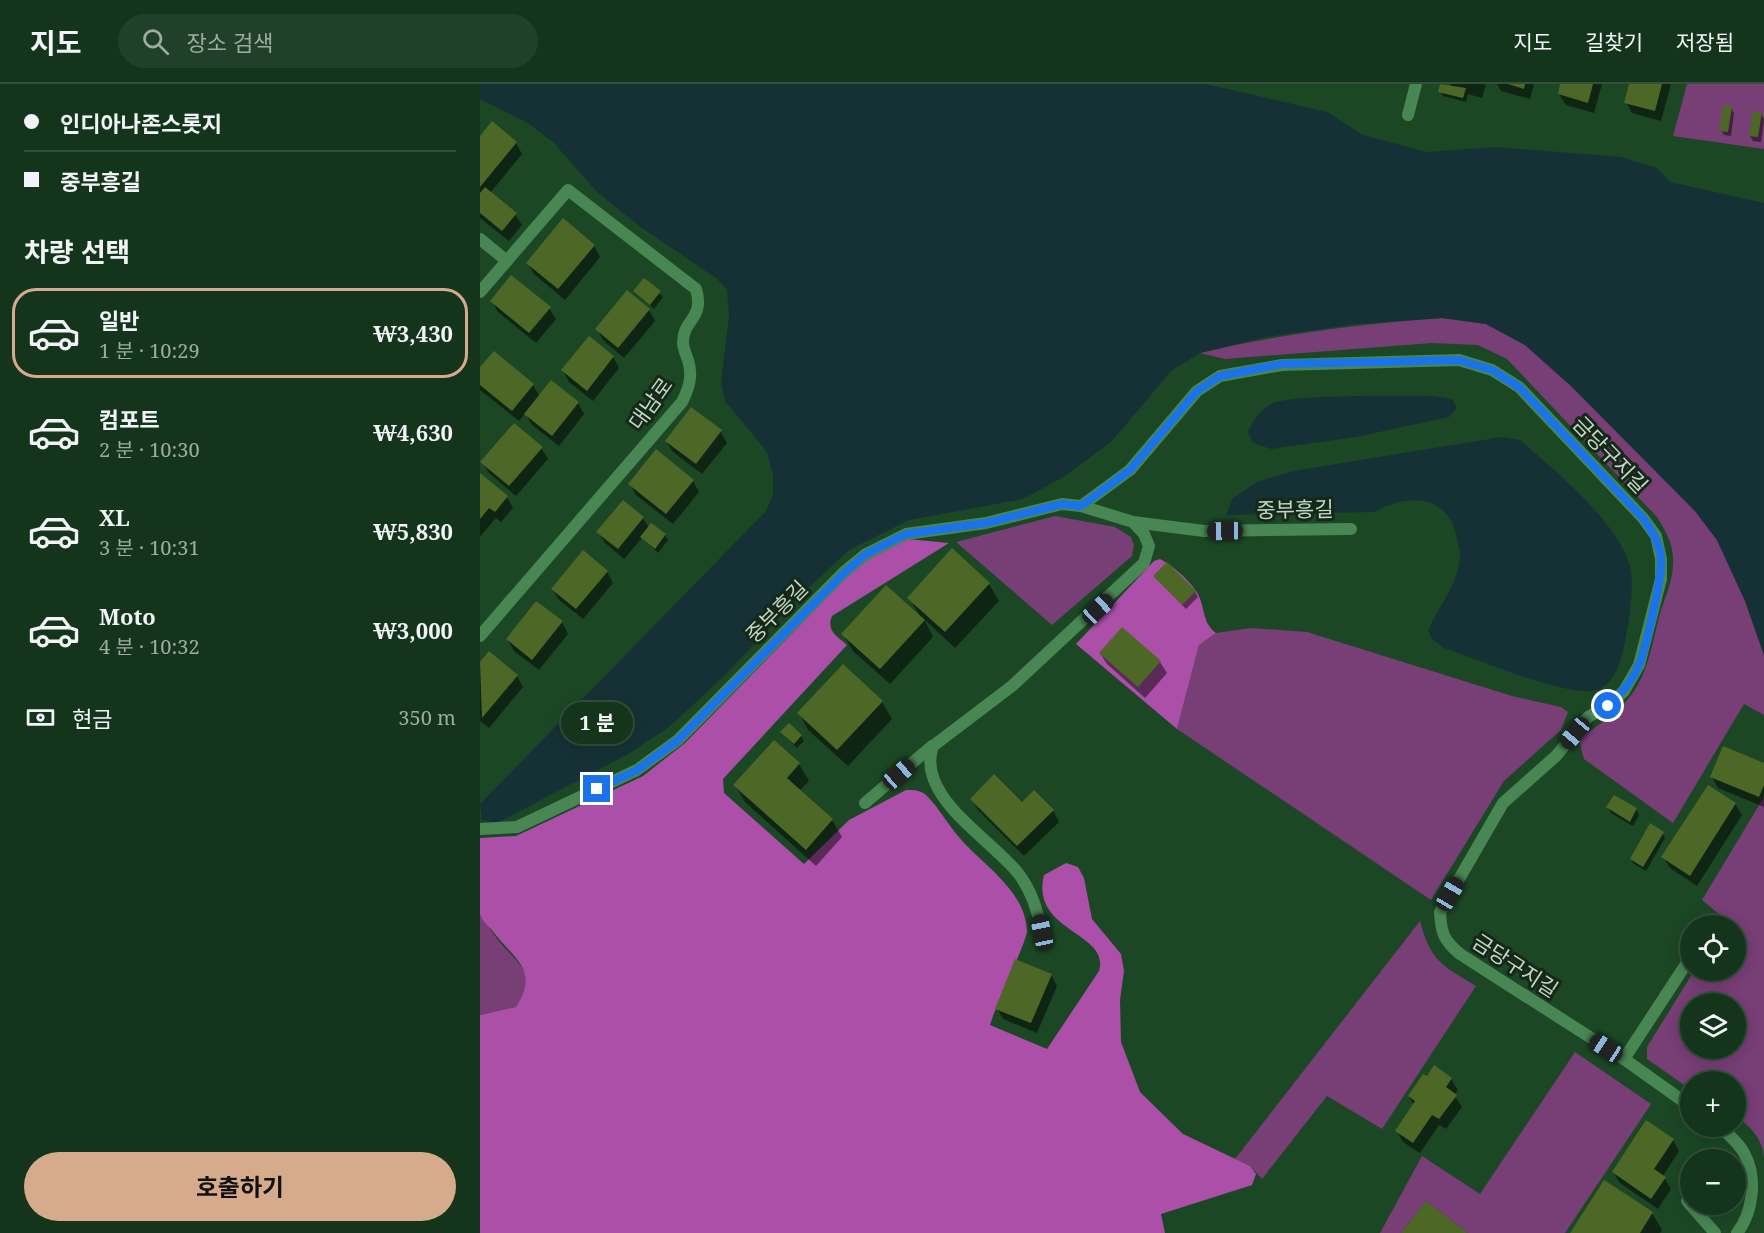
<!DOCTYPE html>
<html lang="ko">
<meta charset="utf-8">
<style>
:root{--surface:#14351c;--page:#214029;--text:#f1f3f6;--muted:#9daba3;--line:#33503b;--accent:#d6ab8b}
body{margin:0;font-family:"Noto Serif","Noto Sans KR",serif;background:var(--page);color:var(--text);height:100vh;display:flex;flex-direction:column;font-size:22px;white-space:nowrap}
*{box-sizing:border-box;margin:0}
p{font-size:20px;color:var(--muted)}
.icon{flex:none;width:33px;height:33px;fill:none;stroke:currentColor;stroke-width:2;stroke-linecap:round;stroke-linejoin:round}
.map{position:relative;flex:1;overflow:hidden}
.panel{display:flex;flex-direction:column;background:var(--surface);width:480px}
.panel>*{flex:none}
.banner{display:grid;align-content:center;height:132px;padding:0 24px;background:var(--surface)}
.tools{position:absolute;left:1200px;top:831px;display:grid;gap:12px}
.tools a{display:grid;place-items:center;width:66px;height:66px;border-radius:50%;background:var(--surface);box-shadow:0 3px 15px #0003,0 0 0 2px var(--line);font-size:30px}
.end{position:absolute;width:27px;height:27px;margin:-14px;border:8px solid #1a73e8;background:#fff;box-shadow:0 0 0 3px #fff}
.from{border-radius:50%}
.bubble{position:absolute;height:42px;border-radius:21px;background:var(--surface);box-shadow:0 3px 15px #0003,0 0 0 2px var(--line);font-size:20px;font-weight:700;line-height:42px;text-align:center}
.car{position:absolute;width:18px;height:36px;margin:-18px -9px;border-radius:8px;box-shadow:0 0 4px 2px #0007;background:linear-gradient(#222 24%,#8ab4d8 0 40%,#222 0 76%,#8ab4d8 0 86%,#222 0)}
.banner b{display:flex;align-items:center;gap:21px;height:57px;font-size:22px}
.banner b+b{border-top:2px solid var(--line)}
.banner i{width:15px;height:15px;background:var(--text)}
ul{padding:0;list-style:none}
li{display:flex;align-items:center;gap:18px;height:90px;margin:0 12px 9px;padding:0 12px;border:3px solid transparent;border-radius:24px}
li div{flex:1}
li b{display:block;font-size:22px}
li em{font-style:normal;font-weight:700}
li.selected{border-color:var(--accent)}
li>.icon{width:54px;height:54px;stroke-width:1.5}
h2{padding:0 24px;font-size:27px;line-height:72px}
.pay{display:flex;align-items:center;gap:15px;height:66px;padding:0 24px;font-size:22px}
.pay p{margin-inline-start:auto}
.button{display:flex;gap:12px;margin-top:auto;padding:12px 24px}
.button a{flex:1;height:69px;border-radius:36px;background:var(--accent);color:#111;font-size:24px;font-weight:700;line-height:69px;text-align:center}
header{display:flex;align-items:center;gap:36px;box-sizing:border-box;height:84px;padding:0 30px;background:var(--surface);border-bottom:2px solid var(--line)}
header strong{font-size:28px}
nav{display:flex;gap:33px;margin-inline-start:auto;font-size:21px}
.search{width:420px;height:54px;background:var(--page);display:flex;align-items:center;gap:15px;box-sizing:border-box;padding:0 21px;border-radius:33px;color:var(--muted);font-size:22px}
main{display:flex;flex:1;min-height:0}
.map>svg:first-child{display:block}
.green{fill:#783e76;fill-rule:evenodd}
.forest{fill:#ab4fa8}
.water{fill:#163135}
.shadow{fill:#0007}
.building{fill:#4d6826}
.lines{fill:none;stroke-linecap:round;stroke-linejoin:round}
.lane{stroke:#488653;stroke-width:12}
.street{stroke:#488653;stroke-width:12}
.route{stroke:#1a73e8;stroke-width:8}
.labels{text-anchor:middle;stroke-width:6;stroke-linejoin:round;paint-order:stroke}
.street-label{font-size:21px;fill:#c1d9c4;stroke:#162819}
</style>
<header>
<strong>지도</strong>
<div class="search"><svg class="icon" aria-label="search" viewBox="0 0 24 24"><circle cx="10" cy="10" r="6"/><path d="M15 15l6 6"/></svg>장소 검색</div>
<nav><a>지도</a><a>길찾기</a><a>저장됨</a></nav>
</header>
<main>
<section class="panel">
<div class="banner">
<b><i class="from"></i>인디아나존스롯지</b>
<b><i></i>중부흥길</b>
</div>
<h2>차량 선택</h2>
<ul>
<li class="selected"><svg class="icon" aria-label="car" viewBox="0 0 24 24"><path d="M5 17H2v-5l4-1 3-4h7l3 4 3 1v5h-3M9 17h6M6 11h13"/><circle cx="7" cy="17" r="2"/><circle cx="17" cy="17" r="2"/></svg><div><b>일반</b><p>1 분 · 10:29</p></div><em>₩3,430</em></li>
<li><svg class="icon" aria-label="car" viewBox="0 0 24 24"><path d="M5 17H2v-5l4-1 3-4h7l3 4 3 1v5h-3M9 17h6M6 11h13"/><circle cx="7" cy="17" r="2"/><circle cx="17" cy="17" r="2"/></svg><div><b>컴포트</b><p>2 분 · 10:30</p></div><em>₩4,630</em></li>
<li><svg class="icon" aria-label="car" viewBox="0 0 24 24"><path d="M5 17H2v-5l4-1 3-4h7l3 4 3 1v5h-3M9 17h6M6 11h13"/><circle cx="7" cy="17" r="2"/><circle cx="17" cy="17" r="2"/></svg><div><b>XL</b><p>3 분 · 10:31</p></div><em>₩5,830</em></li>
<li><svg class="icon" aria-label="car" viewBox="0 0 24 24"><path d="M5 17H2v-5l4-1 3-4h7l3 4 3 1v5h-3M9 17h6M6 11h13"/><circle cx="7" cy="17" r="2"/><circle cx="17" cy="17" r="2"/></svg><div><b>Moto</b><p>4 분 · 10:32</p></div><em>₩3,000</em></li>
</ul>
<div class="pay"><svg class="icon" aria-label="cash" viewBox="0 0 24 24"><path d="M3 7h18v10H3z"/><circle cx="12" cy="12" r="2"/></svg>현금<p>350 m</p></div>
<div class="button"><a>호출하기</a></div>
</section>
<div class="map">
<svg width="1284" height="1149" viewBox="0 0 1284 1149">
<rect width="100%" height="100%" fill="#1b4725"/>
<g class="green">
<path d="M1207 0H1284V65L1193 52Z"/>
<path d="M962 234 1006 240 1045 261 1091 302 1215 427 1237 456 1265 517 1284 571V631L1264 620 1193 739 1104 675 1099 656C1113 644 1130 634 1143 621 1167 596 1171 565 1179 533 1184 515 1193 498 1193 479 1194 461 1186 448 1177 433L1027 275 998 261 952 259 745 275 720 269C800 250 880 240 962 234Z"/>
<path d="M575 432 635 443 651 453 654 461 652 472 572 541 476 458Z"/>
<path d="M771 544 827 548 1032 612 1081 623 1088 628 1081 646 1024 697 951 816 697 645 719 561 736 549Z"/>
<path d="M1284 713V1072C1282 1055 1270 1041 1256 1033V998H1210V1005L1167 975V963L1214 887 1256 886V842L1243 841 1246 836 1222 816ZM1210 920H1256V964H1210Z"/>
<path d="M0 831C8 841 15 853 23 862 45 885 56 892 36 923L0 931Z"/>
<path d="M940 837C951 878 962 881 996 902L902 1045 847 1012 782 1095 770 1082 755 1075Z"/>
<path d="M1095 968 1171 1020 1085 1149H988L946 1117 921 1149H900L942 1072 1000 1110Z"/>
</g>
<g class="forest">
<path d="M428 455 469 459 352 532C346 547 357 552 367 561L243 695 244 709 324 780 369 736 426 706C434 706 441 706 447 712 458 723 467 739 478 752 502 781 545 805 547 847 547 857 515 923 510 941L567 965 619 887C631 848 550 848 564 791L586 779 598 783 604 794 612 835 641 870 644 887 640 916 641 958 660 1008 703 1050 770 1082 776 1090 772 1101 681 1130 685 1149H0V931L36 923C61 885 32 874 11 845 7 841 1 835 0 830 0 812 0 774 0 754L36 752 163 692 205 659 368 492 389 475Z"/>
<path d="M680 475C692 481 709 496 716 507 726 522 721 538 736 549L719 561 697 645 596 560 674 477Z"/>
</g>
<g class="water">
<path d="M0 0H726L847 28 883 51 947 68 1015 63 1141 73 1177 84 1190 98 1284 119V571L1265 517 1237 456 1215 427 1091 302 1045 261 1006 240 962 234 877 240 786 253 720 269 691 287 632 357 585 392 543 415 429 436 369 466 322 510 243 593 189 643 150 669 17 739 2 736 0 720 286 427 293 411V391L287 368 245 317 241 298 249 232 247 205 236 194 159 142 116 107 73 58 46 38 0 15Z"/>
<path d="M954 312 972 315 977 324 969 333 876 353 791 365 773 359 768 348C772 337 780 327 791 320 809 310 926 312 954 312Z"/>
<path d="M1022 353 1040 356C1074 386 1138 438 1150 482 1155 501 1148 547 1143 567 1139 584 1131 605 1112 607 1082 611 997 575 964 564L952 555 948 546C959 523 978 499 980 474 981 468 978 461 977 455 969 410 929 409 894 428L746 431 753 414 777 398 813 387Z"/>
</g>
<g class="shadow">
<path d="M961 0 971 2 970 0H1006L1002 14 988 10 986 18 963 12 960 7Z"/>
<path d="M1017 0H1054L1050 15 1021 7Z"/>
<path d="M1082 0H1122L1114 29 1086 21 1079 10Z"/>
<path d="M1151 0H1191L1181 37 1152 29 1146 18Z"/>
<path d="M1251 24 1254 29 1251 52 1244 51 1241 46Z"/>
<path d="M1281 30 1284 35 1281 58 1273 57 1270 52Z"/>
<path d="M0 54 36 59 42 70 10 109 35 130 42 141 29 157 0 134Z"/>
<path d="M114 162 120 173 85 216 54 190 48 179Z"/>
<path d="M165 196 183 213 174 225 155 207Z"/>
<path d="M12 217 69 224 76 235 56 259 18 228Z"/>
<path d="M169 226 175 237 144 274 123 256 117 245Z"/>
<path d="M133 273 139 284 113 317 89 298 83 287Z"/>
<path d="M0 285 53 301 60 313 98 319 104 330 79 362 52 341 45 329 39 337 0 306Z"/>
<path d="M211 325 241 348 247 359 222 390 193 368 186 357Z"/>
<path d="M61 364 68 375 36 412 9 389 2 378Z"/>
<path d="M177 367 213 397 219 408 193 440 156 411 150 400Z"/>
<path d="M0 390 27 413 33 424 21 438 16 434 0 453Z"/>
<path d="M163 434 169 444 185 451 188 456 178 469 162 454 144 475 125 459 118 448Z"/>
<path d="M472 466 509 500 519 517 475 564 444 535 453 553 410 600 373 567 363 550 440 532 429 514Z"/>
<path d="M127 488 133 499 103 535 79 516 72 505Z"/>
<path d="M675 492 715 508 718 513 706 525Z"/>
<path d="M82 538 88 550 59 586 34 567 27 555Z"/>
<path d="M642 545 680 578 687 589 665 614 627 580 620 569Z"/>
<path d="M10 569 37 592 43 603 9 644 0 637V581Z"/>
<path d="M363 582 402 618 412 635 368 682 328 646 319 629Z"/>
<path d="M302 649 321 652 324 657 317 664Z"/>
<path d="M295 658 319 680 329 697 319 707 352 736 362 753 336 782 265 718 255 701Z"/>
<path d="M1284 681V723L1238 704 1232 693Z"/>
<path d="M492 715 573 727 579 738 544 772 498 726Z"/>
<path d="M1255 720 1262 731 1217 802 1190 784 1183 773Z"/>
<path d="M1128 723 1156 725 1159 731 1153 742 1131 729Z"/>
<path d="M1182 749 1185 754 1166 787 1154 780 1151 775Z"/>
<path d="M571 891 577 902 557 949 523 935 517 924Z"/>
<path d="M971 995 978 1006 974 1011 982 1023 966 1045 959 1041 940 1069 923 1058 917 1047 934 1021 929 1013Z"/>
<path d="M1193 1056 1199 1067 1183 1092 1191 1105 1178 1125 1140 1099 1133 1088Z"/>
<path d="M1124 1098 1172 1129 1182 1146 1180 1149H1092Z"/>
</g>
<g class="building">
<path d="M960 0 986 4 983 14 958 8Z"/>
<path d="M1028 0H1045L1044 5Z"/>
<path d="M1080 0H1113L1108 19 1078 10Z"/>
<path d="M1149 0H1182L1175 27 1144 19Z"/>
<path d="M1243 21 1252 22 1248 48 1239 47Z"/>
<path d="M1273 27 1282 28 1278 53 1269 52Z"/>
<path d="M12 37 37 58 0 103V52Z"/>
<path d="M5 103 37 129 22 147 0 129V109Z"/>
<path d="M83 134 115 161 78 205 46 179Z"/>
<path d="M31 191 71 223 49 249 10 217Z"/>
<path d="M164 194 181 207 170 221 153 207Z"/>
<path d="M147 206 170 225 138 264 115 245Z"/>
<path d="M109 252 134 272 107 307 81 286Z"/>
<path d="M14 267 54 300 32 327 0 301V283Z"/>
<path d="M71 296 99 318 72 352 44 330Z"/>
<path d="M211 323 242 346 216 380 185 357Z"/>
<path d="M34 339 63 363 29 402 0 378Z"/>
<path d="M176 365 214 396 186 430 148 400Z"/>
<path d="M0 389 28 412 15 428 9 424 0 435Z"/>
<path d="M143 416 164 433 138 465 116 448Z"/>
<path d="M171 439 186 450 175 465 160 453Z"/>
<path d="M472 464 510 499 465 548 427 514Z"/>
<path d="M103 466 128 487 96 525 71 505Z"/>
<path d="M687 478 716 507 702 521 673 492Z"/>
<path d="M406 501 445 536 400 585 361 550Z"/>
<path d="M56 517 83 537 52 576 26 555Z"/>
<path d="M642 543 681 577 658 603 619 569Z"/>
<path d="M9 567 38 591 2 634 0 578Z"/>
<path d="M363 580 403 617 357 666 317 629Z"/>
<path d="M309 639 322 651 314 660 300 648Z"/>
<path d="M294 656 320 679 307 694 353 735 326 766 253 701Z"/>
<path d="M1243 662 1284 679V701L1279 713 1230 693Z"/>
<path d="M514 690 542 718 554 706 574 726 537 762 490 715Z"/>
<path d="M1228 701 1256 719 1210 792 1181 773Z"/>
<path d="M1134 711 1157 724 1150 738 1126 723Z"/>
<path d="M1170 739 1184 748 1163 783 1150 775Z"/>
<path d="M535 875 572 890 551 939 515 925Z"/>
<path d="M954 981 972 994 966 1003 977 1011 959 1035 952 1031 933 1059 915 1047 935 1017 928 1012 943 990 947 992Z"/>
<path d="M1166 1036 1194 1055 1174 1085 1186 1093 1171 1115 1132 1088Z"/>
<path d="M1124 1096 1173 1128 1160 1149H1090Z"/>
<path d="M946 1117 988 1149H921Z"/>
</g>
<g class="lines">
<g class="lane">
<path d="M601 422 650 386 717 307 740 292 802 281 979 276 1012 286 1039 303 1163 434 1176 452 1181 475V495L1159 581 1144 607 1128 622 1108 633 1076 672 1023 719 960 828C961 849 964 857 980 870L1144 975 1210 1022"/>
<path d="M653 438 724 447 871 445"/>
<path d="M385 719 452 662"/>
<path d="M0 745 37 743 157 686 198 656 364 488 386 470 426 450 506 439 582 420 601 422 653 438 664 450 669 462 664 479 532 602 453 662C435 712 510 754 538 789 552 807 557 826 562 848"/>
<path d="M1144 975 1210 874"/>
<path d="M1239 1042C1248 1050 1260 1060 1265 1071 1277 1094 1273 1129 1257 1149"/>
<path d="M1207 1117 1235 1149"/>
</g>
<g class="street">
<path d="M928 31 936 0"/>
<path d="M0 155 27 177"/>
<path d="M0 208 88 106 216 205C225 235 203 235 203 258 203 264 206 271 208 276 213 292 209 304 202 318L0 552"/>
</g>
</g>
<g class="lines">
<path class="route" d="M117 705 157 686 198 656 364 489 386 470 426 450 506 439 582 420 601 422 650 386 717 307 740 292 802 280 979 276 1012 286 1039 303 1163 434C1172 447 1180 459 1181 475 1183 490 1165 568 1158 583 1151 599 1140 610 1128 622"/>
</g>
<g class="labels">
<g class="street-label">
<text transform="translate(171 320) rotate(-54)" y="7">대남로</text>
<text transform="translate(1130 371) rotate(46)" y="7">금당구지길</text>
<text transform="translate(815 426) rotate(-1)" y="7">중부흥길</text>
<text transform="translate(297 528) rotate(-45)" y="7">중부흥길</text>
<text transform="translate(1035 882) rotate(33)" y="7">금당구지길</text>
</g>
</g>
</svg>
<div class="tools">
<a><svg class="icon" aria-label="locate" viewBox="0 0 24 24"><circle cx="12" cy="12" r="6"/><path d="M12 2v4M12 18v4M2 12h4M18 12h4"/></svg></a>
<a><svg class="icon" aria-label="layers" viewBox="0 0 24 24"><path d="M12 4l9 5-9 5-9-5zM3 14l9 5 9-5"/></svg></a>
<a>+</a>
<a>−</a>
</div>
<i class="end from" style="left:1128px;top:622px"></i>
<i class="end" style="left:117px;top:705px"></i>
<div class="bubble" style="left:81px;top:618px;width:72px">1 분</div>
<i class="car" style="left:745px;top:447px;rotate:269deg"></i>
<i class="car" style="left:618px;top:525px;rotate:47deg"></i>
<i class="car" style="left:1095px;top:649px;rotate:220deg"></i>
<i class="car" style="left:419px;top:690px;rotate:49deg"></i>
<i class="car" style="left:970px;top:810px;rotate:30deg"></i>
<i class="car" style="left:562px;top:848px;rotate:348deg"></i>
<i class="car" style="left:1126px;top:964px;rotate:303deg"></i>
</div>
</main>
